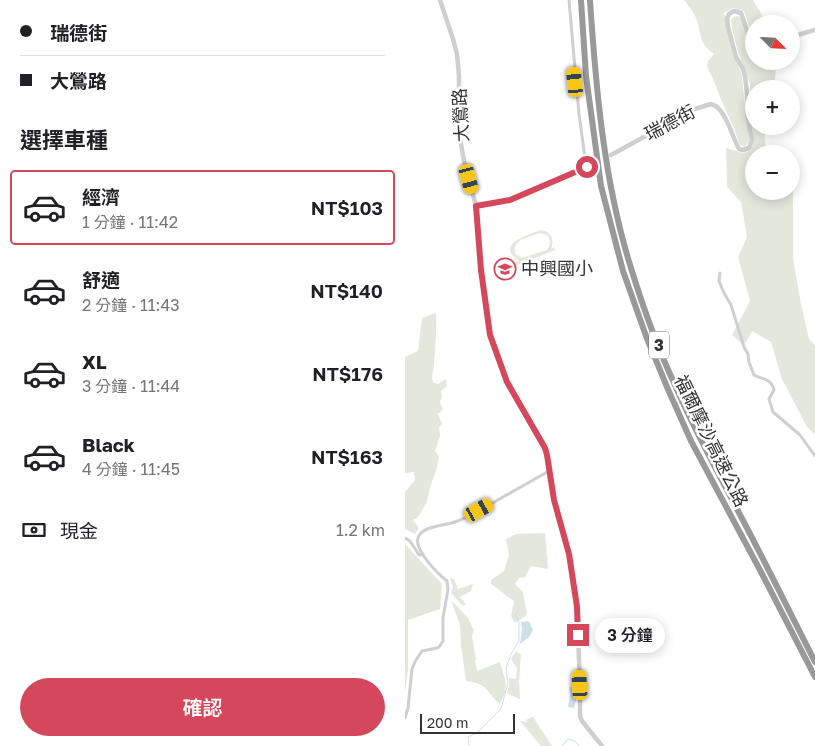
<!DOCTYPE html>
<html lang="zh-TW">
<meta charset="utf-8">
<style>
:root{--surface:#fff;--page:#f6f6f6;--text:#202124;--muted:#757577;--line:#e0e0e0;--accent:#d5485b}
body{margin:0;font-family:"Golos Text","Noto Sans TC",sans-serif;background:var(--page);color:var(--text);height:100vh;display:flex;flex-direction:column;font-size:19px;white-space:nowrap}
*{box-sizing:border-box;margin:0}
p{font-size:16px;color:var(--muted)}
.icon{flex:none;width:28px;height:28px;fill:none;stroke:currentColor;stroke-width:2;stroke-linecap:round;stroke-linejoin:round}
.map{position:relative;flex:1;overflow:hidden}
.panel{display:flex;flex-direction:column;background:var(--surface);width:405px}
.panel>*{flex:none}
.guide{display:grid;align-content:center;height:110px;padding:0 20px;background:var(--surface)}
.needle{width:32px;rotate:114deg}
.tools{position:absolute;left:340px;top:15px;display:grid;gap:10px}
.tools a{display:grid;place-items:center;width:55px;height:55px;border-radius:50%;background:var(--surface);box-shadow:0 2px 12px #0003;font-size:25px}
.scale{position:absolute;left:15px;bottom:12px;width:95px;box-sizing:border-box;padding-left:5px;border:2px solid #323232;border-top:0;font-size:14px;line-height:18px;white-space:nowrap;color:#323232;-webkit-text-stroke:4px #fff;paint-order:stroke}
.end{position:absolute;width:22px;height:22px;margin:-11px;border:6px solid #d5485b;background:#fff;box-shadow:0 0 0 2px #fff}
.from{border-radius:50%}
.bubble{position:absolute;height:35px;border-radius:18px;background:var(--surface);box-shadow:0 2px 12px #0003;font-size:16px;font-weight:600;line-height:35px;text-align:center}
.car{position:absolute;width:15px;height:30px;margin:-15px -8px;border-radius:6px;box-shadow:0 0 4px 1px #0007;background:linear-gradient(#f5c518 24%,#345 0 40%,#f5c518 0 76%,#345 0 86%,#f5c518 0)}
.guide b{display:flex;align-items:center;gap:18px;height:48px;font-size:19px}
.guide b+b{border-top:1px solid var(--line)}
.guide i{width:12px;height:12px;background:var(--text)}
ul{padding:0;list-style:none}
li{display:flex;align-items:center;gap:15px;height:75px;margin:0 10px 8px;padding:0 10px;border:2px solid transparent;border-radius:5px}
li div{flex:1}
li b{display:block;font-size:19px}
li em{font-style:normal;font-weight:600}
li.current{border-color:var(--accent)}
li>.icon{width:45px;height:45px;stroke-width:1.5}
h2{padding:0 20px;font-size:22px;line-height:60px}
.pay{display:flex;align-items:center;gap:12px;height:55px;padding:0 20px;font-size:19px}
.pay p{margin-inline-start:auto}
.action{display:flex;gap:10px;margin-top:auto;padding:10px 20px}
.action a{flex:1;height:58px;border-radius:30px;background:var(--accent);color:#fff;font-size:20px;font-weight:600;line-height:58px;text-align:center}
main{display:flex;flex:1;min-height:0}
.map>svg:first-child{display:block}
.green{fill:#e3e8dc;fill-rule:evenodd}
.water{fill:#cde0e8}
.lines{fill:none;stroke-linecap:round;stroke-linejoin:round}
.stream{stroke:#cde0e8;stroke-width:1}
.minor{stroke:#cfcfcf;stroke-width:3}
.tertiary{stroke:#cfcfcf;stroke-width:4.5}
.motorway{stroke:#999;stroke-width:6}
.route{stroke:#d5485b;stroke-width:6}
.labels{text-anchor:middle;stroke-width:5;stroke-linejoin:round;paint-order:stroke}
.shield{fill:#fff;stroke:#707070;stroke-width:1}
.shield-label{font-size:16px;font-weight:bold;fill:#323232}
.street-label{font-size:18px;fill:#323232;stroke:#fff}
.poi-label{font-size:18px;fill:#323232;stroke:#fff;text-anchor:start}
</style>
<main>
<section class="panel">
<div class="guide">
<b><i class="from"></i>瑞德街</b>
<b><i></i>大鶯路</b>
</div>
<h2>選擇車種</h2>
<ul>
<li class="current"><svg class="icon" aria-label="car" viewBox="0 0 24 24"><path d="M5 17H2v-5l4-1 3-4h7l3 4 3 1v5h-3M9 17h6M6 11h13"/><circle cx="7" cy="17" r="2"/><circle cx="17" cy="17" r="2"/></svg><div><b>經濟</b><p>1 分鐘 · 11:42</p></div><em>NT$103</em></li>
<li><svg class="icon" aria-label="car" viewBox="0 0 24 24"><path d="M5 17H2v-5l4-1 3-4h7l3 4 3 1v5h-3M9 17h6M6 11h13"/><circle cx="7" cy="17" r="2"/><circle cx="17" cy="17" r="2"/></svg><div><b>舒適</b><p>2 分鐘 · 11:43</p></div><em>NT$140</em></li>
<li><svg class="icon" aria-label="car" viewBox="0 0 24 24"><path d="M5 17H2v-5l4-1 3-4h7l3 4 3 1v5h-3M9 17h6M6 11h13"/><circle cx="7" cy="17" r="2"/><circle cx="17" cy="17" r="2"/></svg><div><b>XL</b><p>3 分鐘 · 11:44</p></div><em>NT$176</em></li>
<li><svg class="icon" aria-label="car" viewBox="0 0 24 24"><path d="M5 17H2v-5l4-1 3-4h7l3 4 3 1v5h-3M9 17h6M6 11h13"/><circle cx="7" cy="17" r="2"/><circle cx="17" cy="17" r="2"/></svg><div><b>Black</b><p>4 分鐘 · 11:45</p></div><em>NT$163</em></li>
</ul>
<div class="pay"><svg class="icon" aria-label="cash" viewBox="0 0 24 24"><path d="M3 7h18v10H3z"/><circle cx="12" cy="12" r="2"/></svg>現金<p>1.2 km</p></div>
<div class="action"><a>確認</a></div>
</section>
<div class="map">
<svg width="410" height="746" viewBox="0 0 410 746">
<rect width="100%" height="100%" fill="#fff"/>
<g class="green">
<path d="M279 0H348L350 4 355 11 361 24H349V42L339 11 328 8 319 13 324 38 337 76 341 121 345 140 340 147 335 145 328 126 317 102 308 79 302 67 303 61 309 54C292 42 297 33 291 18 288 11 283 5 279 0Z"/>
<path d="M333 16C343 22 344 50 349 61 351 65 356 68 361 70L371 67 369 89H349V126H359L361 154H349V191H386V188H388V258L396 304 404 339 410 345V435L402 427 377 379 366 342 347 331 339 345 327 335 345 301 333 257 342 237 336 202 322 187 321 148 338 153 346 150 349 141 345 114V84L333 52 327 29 326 20 328 17Z"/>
<path d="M136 230C146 232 150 239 146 249L149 247 150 250 110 266 109 262 114 261C89 244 123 235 136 230ZM135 233 142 235 145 240V245L142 250 117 258 110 254C107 239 123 238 135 233Z"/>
<path d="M31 313C32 330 30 348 29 366 28 372 26 376 28 382L33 384 41 379 42 386 36 391 37 397 35 402 38 409 33 414 37 424 34 427 35 436 30 451 34 457 31 471 25 487 22 502 13 517 8 520 14 528 10 534 0 529V492L10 480 9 472 0 473V357L13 351 17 318Z"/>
<path d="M140 533 143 569 126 566 120 577 114 578 110 584 118 592 122 615 110 623 106 616 109 601C100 596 95 589 86 584V580L99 571 104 555 101 539 111 534Z"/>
<path d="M0 544 37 584 35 609 3 620V669L0 694Z"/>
<path d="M45 578 49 579 53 589 68 584 66 591 55 597 61 604 58 606 46 593 48 586Z"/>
<path d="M46 600 63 618 69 630 67 636 71 659 70 661 72 671 95 662 101 683 100 693 95 704C80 692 85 684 61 681L56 646 55 625Z"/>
<path d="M111 651 116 655 114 680 115 699 102 693 104 686V678L111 679 112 668 106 659Z"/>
<path d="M127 717H128L147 746H136L115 721 122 722 121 720Z"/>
</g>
<g class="water">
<path d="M123 621 125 623 128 630 124 637 115 644 117 629 116 622Z"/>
<path d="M164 687 171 688 172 696 169 708 163 707 165 695Z"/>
</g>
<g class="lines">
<g class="stream">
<path d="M64 746 63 737 73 732 96 709 103 683 101 668 106 654 114 641V622L110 616 114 608"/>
<path d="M157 746 163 739 170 741 174 746"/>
</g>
<g class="minor">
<path d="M164 0 174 114 180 158 182 167"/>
<path d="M315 273 314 281 319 293 326 305 339 347 343 354 344 362 349 375C358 380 366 378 369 390L364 399 368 412 395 435 410 456"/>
<path d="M0 538 5 541 14 555 18 554"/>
<path d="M0 718 3 708 7 669 11 660 17 651 32 648 34 647 38 641V618L43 589 42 581C33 574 9 550 13 538 16 526 39 526 50 522 64 517 77 509 91 501 109 491 126 481 144 471"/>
</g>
<g class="tertiary">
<path d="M35 0 48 39 52 54 54 76V115L56 144 59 161 71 206 76 270 84 329 102 382 140 448 142 455 149 500 164 555 172 607 175 685V716L177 721 197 746"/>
<path d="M386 37 410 30"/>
<path d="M353 61 358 66 365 67 369 61"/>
<path d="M206 155 290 109 306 104C321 108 327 137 334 149L338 150 344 148 347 140 342 114V94L340 76 338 69 331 57 323 27 322 18 324 14 329 11 336 13 344 36 349 54"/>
<path d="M71 206 105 200 185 166"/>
</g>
<g class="motorway">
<path d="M176 0 181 76 196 186 218 271 241 336 262 387 286 441 356 572 410 677"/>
<path d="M185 0C191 90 199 182 226 268 238 307 253 349 270 385 288 427 310 467 331 507 358 558 384 610 410 662"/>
</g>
</g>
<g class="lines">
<path class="route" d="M173 635 172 607 166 567 164 554 149 500 142 455 140 448 102 382 85 335 76 270 71 206 105 200 182 167"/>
</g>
<defs>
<g id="school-ring" transform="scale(1.125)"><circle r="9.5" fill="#fff" stroke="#d5485b" stroke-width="1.5"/><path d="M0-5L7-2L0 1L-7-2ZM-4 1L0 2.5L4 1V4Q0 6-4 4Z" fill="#d5485b"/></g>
</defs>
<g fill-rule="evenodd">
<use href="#school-ring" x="100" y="269"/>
</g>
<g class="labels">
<rect class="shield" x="244" y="331.5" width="20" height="27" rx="4"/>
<g class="shield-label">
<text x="254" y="351">3</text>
</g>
<g class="street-label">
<text transform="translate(56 115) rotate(-93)" y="6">大鶯路</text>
<text transform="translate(265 123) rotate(-28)" y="6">瑞德街</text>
<text transform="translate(306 441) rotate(64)" y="6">福爾摩沙高速公路</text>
</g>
<g class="poi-label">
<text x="116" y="275">中興國小</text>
</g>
</g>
</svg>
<div class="tools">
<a><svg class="needle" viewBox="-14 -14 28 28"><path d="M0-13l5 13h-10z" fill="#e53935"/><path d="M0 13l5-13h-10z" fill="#757577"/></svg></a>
<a>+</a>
<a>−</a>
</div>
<div class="scale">200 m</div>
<i class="end from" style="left:182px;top:167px"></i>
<i class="end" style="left:173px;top:635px"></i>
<div class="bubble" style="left:190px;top:618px;width:70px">3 分鐘</div>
<i class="car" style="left:170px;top:82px;rotate:354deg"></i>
<i class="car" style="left:64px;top:179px;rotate:165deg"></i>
<i class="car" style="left:74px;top:510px;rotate:61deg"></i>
<i class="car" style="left:175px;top:685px;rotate:357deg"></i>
</div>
</main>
